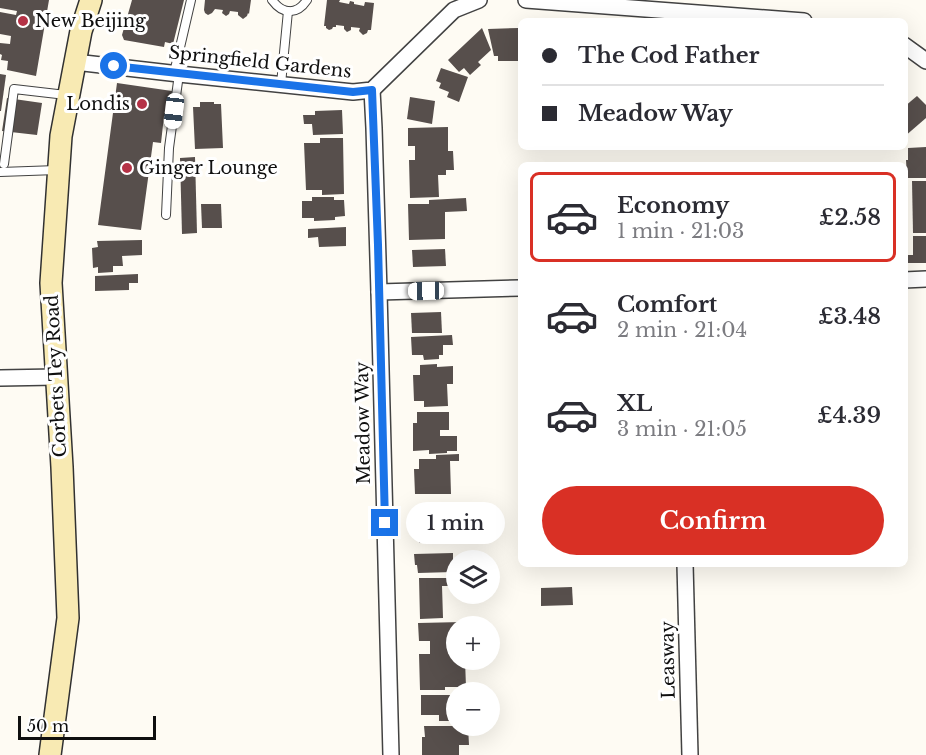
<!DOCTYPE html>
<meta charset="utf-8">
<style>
:root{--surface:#fff;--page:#f2f2f3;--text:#2b2b33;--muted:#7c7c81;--line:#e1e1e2;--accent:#d93025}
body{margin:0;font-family:"Libre Baskerville",serif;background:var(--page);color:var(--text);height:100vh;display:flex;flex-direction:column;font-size:22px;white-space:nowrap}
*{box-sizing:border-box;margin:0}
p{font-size:20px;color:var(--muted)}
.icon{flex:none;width:33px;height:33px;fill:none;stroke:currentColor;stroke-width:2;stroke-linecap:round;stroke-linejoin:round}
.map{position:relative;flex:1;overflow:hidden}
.sheet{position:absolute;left:518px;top:162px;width:390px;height:405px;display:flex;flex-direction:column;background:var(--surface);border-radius:9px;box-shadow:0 6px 24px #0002}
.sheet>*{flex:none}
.guide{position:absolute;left:518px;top:18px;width:390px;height:132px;border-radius:9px;box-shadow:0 6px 24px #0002;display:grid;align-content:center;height:132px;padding:0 24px;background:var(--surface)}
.buttons{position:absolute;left:446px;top:550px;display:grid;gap:12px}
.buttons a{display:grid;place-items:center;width:54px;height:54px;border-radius:50%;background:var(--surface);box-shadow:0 6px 24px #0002;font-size:30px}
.scale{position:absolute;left:18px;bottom:15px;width:138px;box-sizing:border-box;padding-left:6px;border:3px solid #0f0f0f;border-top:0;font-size:16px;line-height:21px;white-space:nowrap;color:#0f0f0f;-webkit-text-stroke:4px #fff;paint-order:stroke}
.end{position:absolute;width:27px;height:27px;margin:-14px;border:8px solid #1a73e8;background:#fff;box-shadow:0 0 0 3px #fff}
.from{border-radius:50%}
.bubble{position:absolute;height:42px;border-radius:21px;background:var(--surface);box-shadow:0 6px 24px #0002;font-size:20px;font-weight:600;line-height:42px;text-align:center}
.car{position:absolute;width:18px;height:36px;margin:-18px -9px;border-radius:8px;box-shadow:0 0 4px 2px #0007;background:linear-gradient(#fff 24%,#345 0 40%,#fff 0 76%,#345 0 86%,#fff 0)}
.guide b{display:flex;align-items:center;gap:21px;height:57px;font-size:22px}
.guide b+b{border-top:2px solid var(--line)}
.guide i{width:15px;height:15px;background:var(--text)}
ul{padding:10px 0 0;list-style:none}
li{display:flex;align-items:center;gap:18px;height:90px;margin:0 12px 9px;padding:0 12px;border:3px solid transparent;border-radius:9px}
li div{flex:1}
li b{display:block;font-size:22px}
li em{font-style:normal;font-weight:600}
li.on{border-color:var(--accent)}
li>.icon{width:54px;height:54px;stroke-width:1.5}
.button{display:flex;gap:12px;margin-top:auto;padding:12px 24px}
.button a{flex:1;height:69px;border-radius:36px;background:var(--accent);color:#fff;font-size:24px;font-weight:600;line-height:69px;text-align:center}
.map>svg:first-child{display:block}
.building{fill:#574f4c}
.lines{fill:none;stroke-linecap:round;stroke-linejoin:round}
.lane-casing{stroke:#424242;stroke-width:10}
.street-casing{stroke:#424242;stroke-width:18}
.secondary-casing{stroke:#313131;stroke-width:24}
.lane{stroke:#fff;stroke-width:8}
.street{stroke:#fff;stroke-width:15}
.secondary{stroke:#f8eab3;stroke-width:21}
.route{stroke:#1a73e8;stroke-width:8}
.poi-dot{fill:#b53246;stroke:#fff;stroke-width:2}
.labels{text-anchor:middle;stroke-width:6;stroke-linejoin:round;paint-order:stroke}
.poi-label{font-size:18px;fill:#0f0f0f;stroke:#fff;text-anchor:start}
.street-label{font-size:18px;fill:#0f0f0f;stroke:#fff}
</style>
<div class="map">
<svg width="926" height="755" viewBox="0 0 926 755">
<rect width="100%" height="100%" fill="#fefbf3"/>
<g class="building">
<path d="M0 0H49L36 76 7 70 8 61 1 60 2 55 0 54V43L10 44 11 36 0 34V12L16 15 17 11 0 8Z"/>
<path d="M132 0H184L173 44 165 42 164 47 124 40 122 35Z"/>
<path d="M205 0H251L249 14 248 13 247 16 243 19 238 15V12L230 11 229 14 226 16 222 13 223 10 215 9 212 13 208 15 205 13 204 10Z"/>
<path d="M327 0H340L339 2 349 4 350 1 354 2V4L364 6 365 2 374 3 371 30H368L367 33 363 35 359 31 360 28 351 27V30L347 32 344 29V26L336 25V27H333L332 29 329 30 326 28V26H324Z"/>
<path d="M482 28 491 50 478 62 481 65 470 75 464 68 459 72 448 60Z"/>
<path d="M519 28V61H498V56H494L488 29Z"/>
<path d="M441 68 468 77 459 102 447 97 449 92 439 88 441 83 436 81Z"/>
<path d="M0 74 6 75 1 111H0Z"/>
<path d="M117 83 172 91 168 117 164 116 161 143 153 142 141 230 98 225Z"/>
<path d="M917 96 926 105V118L904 137V107Z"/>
<path d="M410 97 435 101 432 124 407 119Z"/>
<path d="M7 98 42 103 37 135 2 131Z"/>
<path d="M200 102H214V104H221L223 148 195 149 193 107H200Z"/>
<path d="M342 110 343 134 313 135 312 124H304L303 115H315V111Z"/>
<path d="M448 127V151H453L454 170H446V175H438L439 197 410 198 409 160H415V146H408V128Z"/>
<path d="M320 138H343L344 194 322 195V190H306L304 143H320Z"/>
<path d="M926 147V178H907L906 160H908V148Z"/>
<path d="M195 157 197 233 182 234 180 158Z"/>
<path d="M912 181H926V233H913Z"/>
<path d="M312 197H334V200H344L345 216 335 217V220L314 221V218H302V201H312Z"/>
<path d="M466 198 467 211 445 212V239L409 240 408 204H429V200Z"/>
<path d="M201 204H221L222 228H202Z"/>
<path d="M346 227V246L319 247 318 237 308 238V229Z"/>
<path d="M913 236H926V263H904V255H913Z"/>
<path d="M142 240V255L122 256 123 266H113V272L98 273V267L93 268 92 248 98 247 97 241Z"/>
<path d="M445 249 446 266 413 267 412 250Z"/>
<path d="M138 274V283H129V290L95 291V276Z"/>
<path d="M441 312 442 333H412L411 313Z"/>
<path d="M452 335 453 345H443V355H439V359L424 360 423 355H412L411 337Z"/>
<path d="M437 364V367L453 366V384H447L448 406 424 407V401H414L413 375H420V365Z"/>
<path d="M417 412H449V430H440V436H457V451H447V453L429 454V450L413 451V423H417Z"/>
<path d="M459 454V461H450L451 494H415L414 469H419V459H436V455Z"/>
<path d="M421 506H452L453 542 419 543V534H415V515H421Z"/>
<path d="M453 553V572L418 573 417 565H415L414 554Z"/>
<path d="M419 578H448V586H442L443 618 420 619Z"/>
<path d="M572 587 573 605 541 606V588Z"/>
<path d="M463 622V627H456V634H452L453 647H456V660H465L466 687H445V690H420L419 654H430V641H419L418 623Z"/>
<path d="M421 695H456V721H439V715H421Z"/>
<path d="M424 726H468L469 745H459V755H422V737H425Z"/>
</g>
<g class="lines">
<g class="lane-casing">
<g id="lane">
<path d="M272 0C283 15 297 15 307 0"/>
<path d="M174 73 191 0"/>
<path d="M281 84 288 11"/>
<path d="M4 164 14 89 66 95"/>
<path d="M0 172 57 170"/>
<path d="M166 215 169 148 179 74"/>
</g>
</g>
<g class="street-casing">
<g id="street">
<path d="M526 0 804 21"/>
<path d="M904 45 926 61"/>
<path d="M75 62 179 74 353 92 372 90 454 10 479 0"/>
<path d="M372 90 374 128 379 292 391 755"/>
<path d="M904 280 926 279"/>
<path d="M379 292 520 288"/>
<path d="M0 378 56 377"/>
<path d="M685 564 690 755"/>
</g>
</g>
<g class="secondary-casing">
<path id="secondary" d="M50 755 68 618 62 467 51 283 61 136 81 31 91 0"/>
</g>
<use href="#lane" class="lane"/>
<use href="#street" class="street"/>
<use href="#secondary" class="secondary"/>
</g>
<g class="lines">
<path class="route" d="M114 66 353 92 372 90 378 245 385 523"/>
</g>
<g class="poi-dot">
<circle cx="23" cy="21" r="6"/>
<circle cx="142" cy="104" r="6"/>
<circle cx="127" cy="168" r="6"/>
</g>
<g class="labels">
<g class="poi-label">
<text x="35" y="27">New Beijing</text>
<text x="130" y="110" text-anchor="end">Londis</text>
<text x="139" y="174">Ginger Lounge</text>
</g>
<g class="street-label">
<text transform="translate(260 62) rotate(6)" y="6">Springfield Gardens</text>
<text transform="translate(56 376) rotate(-93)" y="6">Corbets Tey Road</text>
<text transform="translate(363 423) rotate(-91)" y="6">Meadow Way</text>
<text transform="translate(668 660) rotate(-91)" y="6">Leasway</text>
</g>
</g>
</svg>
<div class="buttons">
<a><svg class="icon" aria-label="layers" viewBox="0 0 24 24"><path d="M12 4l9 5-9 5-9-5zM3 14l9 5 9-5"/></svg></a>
<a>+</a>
<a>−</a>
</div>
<div class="scale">50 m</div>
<i class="end from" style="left:114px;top:66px"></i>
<i class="end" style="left:385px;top:523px"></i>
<div class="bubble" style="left:406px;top:502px;width:99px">1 min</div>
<i class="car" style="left:174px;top:111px;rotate:187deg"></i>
<i class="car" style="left:426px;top:291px;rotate:269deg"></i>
<div class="guide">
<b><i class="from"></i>The Cod Father</b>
<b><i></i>Meadow Way</b>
</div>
<section class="sheet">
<ul>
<li class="on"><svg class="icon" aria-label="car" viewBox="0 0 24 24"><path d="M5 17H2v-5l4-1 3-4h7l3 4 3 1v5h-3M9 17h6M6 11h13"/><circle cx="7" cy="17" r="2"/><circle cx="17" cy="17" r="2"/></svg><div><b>Economy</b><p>1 min · 21:03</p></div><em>£2.58</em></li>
<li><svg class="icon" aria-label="car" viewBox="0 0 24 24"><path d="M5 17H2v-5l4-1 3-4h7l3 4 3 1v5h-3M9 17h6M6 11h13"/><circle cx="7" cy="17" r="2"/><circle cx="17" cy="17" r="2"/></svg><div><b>Comfort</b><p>2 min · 21:04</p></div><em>£3.48</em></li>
<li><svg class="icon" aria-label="car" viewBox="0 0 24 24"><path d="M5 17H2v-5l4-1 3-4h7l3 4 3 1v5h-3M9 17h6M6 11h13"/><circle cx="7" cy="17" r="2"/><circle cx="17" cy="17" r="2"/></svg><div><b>XL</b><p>3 min · 21:05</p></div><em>£4.39</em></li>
</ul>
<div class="button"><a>Confirm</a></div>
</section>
</div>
